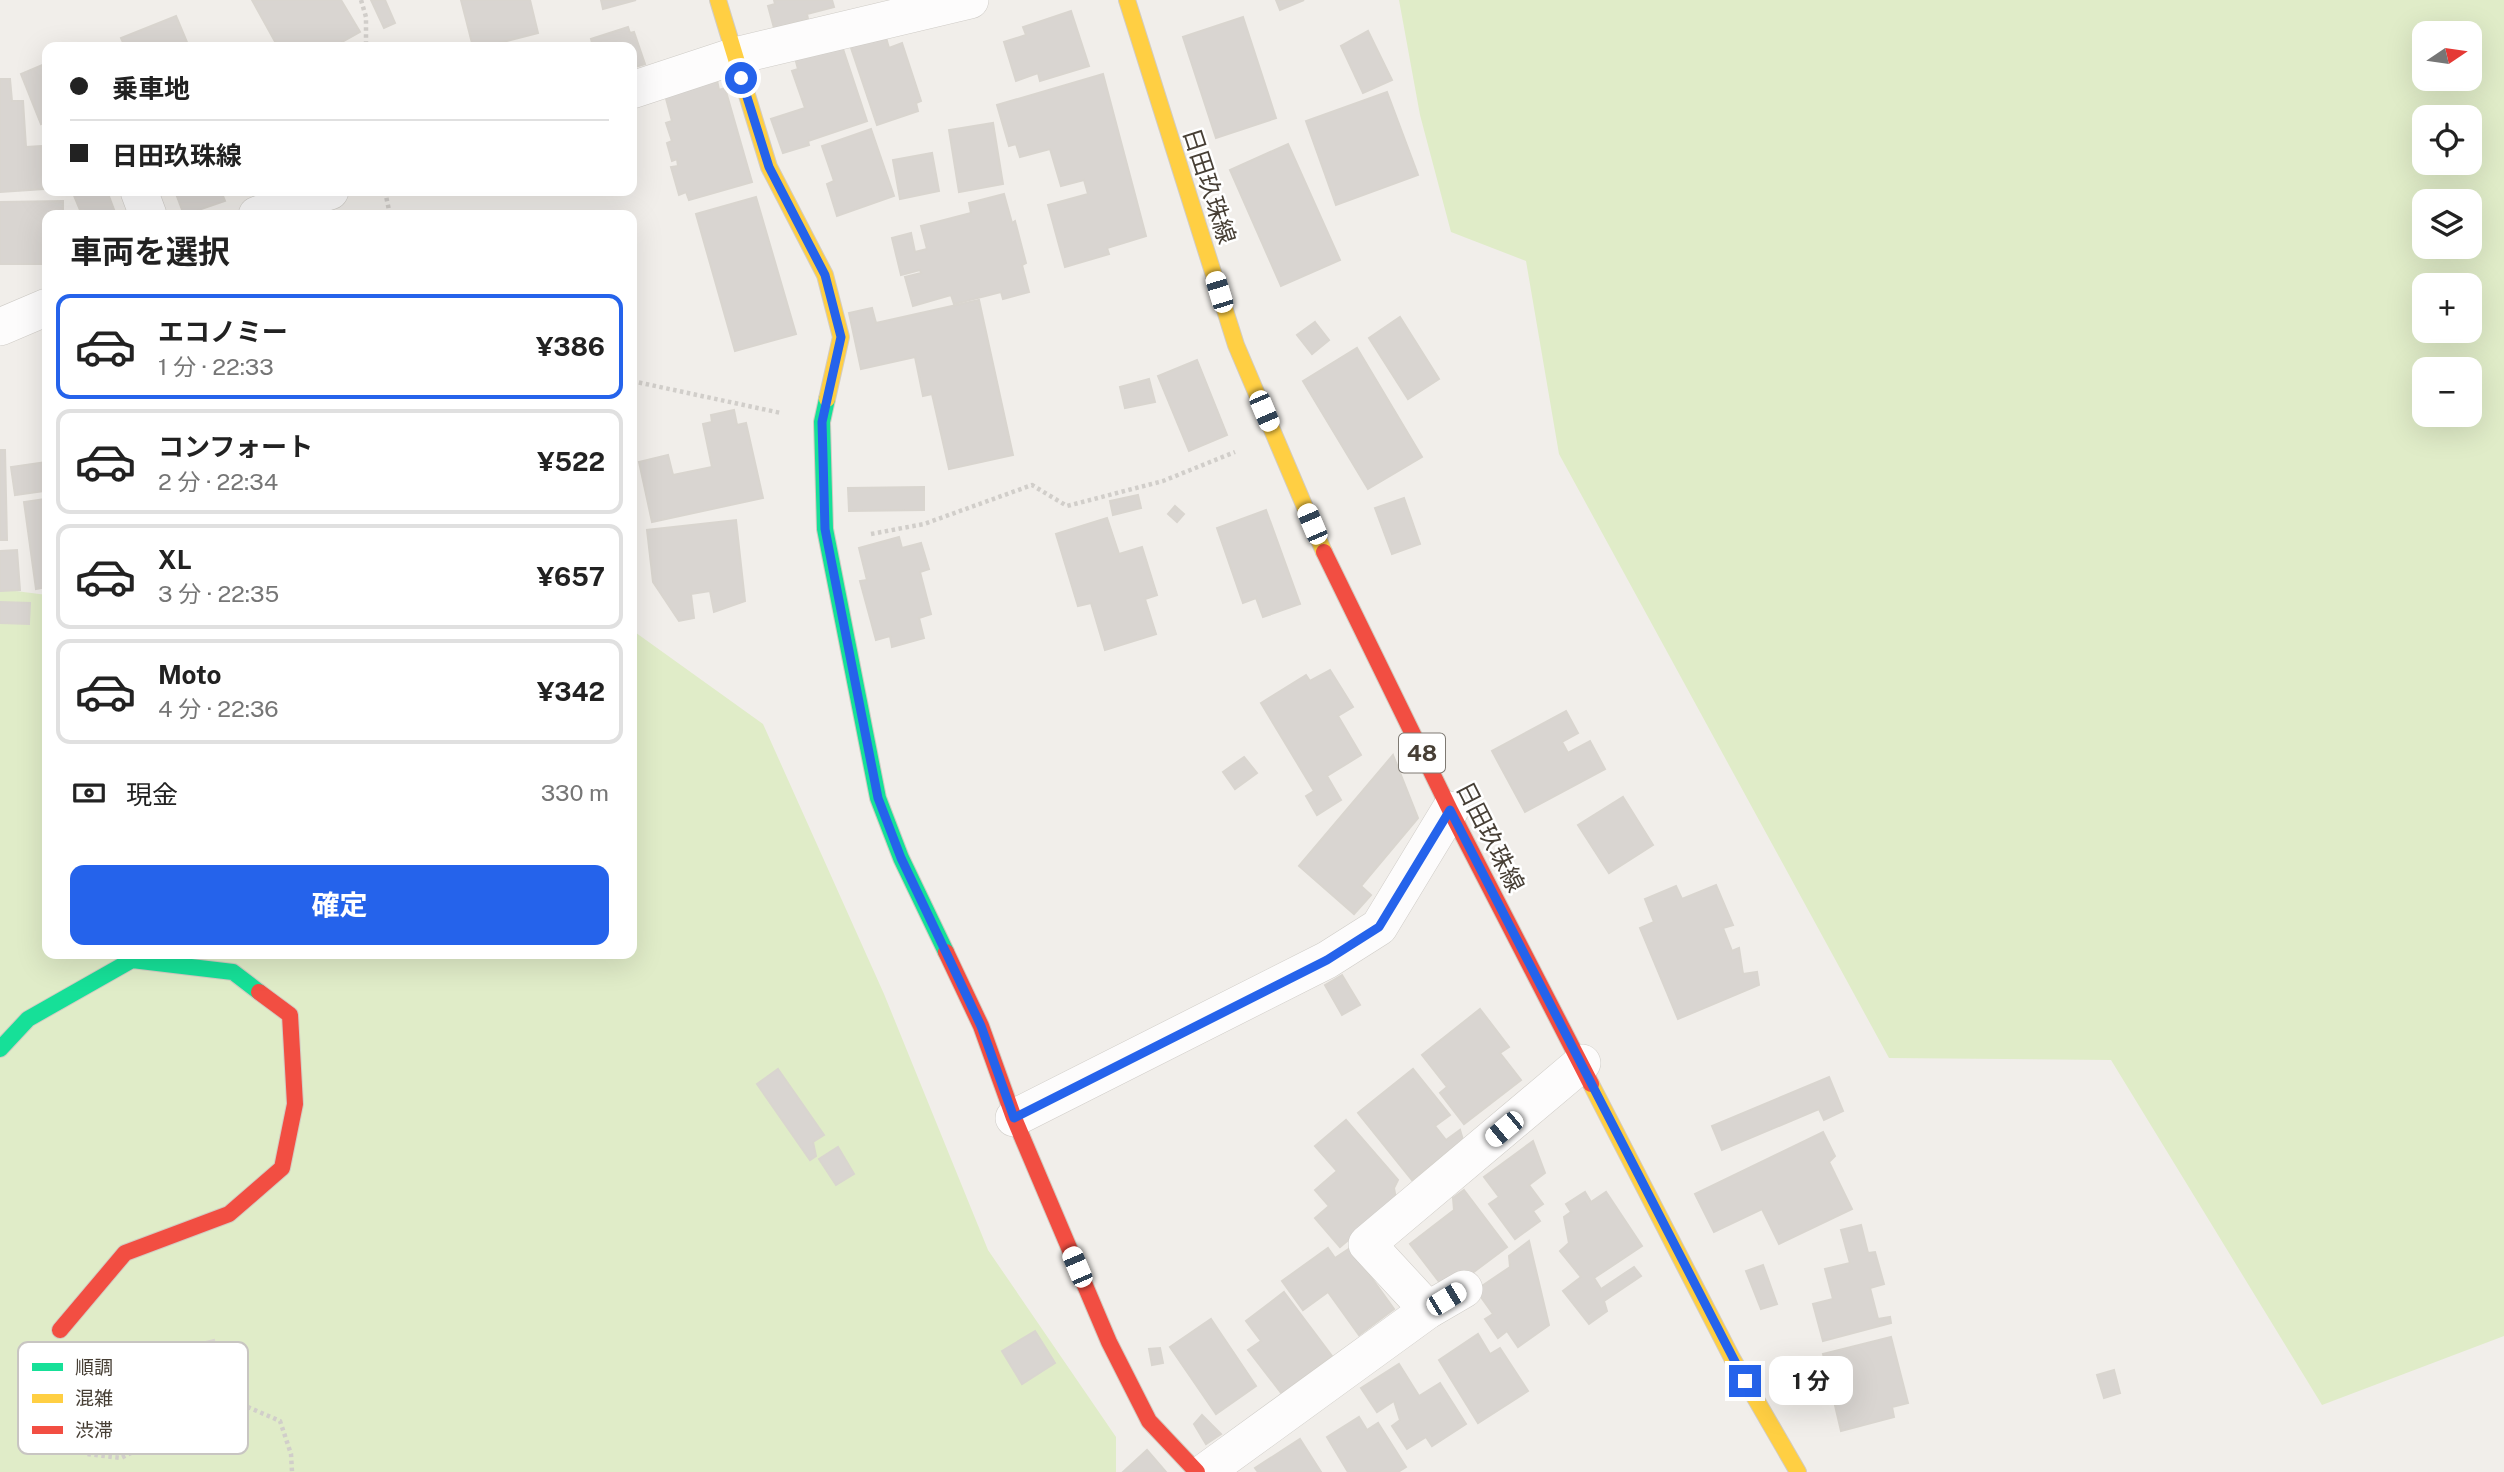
<!DOCTYPE html>
<html lang="ja">
<meta charset="utf-8">
<style>
:root{--surface:#fff;--page:#f6f6f6;--text:#222;--muted:#767676;--line:#e0e0e0;--accent:#2563eb}
body{margin:0;font-family:"Public Sans","Noto Sans JP",sans-serif;background:var(--page);color:var(--text);height:100vh;display:flex;flex-direction:column;font-size:26px;white-space:nowrap}
*{box-sizing:border-box;margin:0}
p{font-size:23px;color:var(--muted)}
.icon{flex:none;width:38px;height:38px;fill:none;stroke:currentColor;stroke-width:2;stroke-linecap:round;stroke-linejoin:round}
.map{position:relative;flex:1;overflow:hidden}
.sheet{position:absolute;left:42px;top:210px;width:595px;height:749px;display:flex;flex-direction:column;background:var(--surface);border-radius:14px;box-shadow:0 7px 28px #0002}
.sheet>*{flex:none}
.guide{position:absolute;left:42px;top:42px;width:595px;height:154px;border-radius:14px;box-shadow:0 7px 28px #0002;display:grid;align-content:center;height:154px;padding:0 28px;background:var(--surface)}
.needle{width:46px;rotate:77deg}
.controls{position:absolute;left:2412px;top:21px;display:grid;gap:14px}
.controls a{display:grid;place-items:center;width:70px;height:70px;border-radius:14px;background:var(--surface);box-shadow:0 7px 28px #0002;font-size:35px}
.end{position:absolute;width:32px;height:32px;margin:-16px;border:9px solid #2563eb;background:#fff;box-shadow:0 0 0 4px #fff}
.from{border-radius:50%}
.bubble{position:absolute;height:49px;border-radius:14px;background:var(--surface);box-shadow:0 7px 28px #0002;font-size:23px;font-weight:700;line-height:49px;text-align:center}
.car{position:absolute;width:21px;height:42px;margin:-21px -10px;border-radius:9px;box-shadow:0 0 5px 2px #0007;background:linear-gradient(#fff 24%,#345 0 40%,#fff 0 76%,#345 0 86%,#fff 0)}
.guide b{display:flex;align-items:center;gap:24px;height:66px;font-size:26px}
.guide b+b{border-top:2px solid var(--line)}
.guide i{width:18px;height:18px;background:var(--text)}
ul{padding:0;list-style:none}
li{display:flex;align-items:center;gap:21px;height:105px;margin:0 14px 10px;padding:0 14px;border:4px solid var(--line);border-radius:14px}
li div{flex:1}
li b{display:block;font-size:26px}
li em{font-style:normal;font-weight:700}
li.current{border-color:var(--accent)}
li>.icon{width:63px;height:63px;stroke-width:1.5}
h2{padding:0 28px;font-size:32px;line-height:84px}
.pay{display:flex;align-items:center;gap:18px;height:77px;padding:0 28px;font-size:26px}
.pay p{margin-inline-start:auto}
.primary-button{display:flex;gap:14px;margin-top:auto;padding:14px 28px}
.primary-button a{flex:1;height:80px;border-radius:14px;background:var(--accent);color:#fff;font-size:28px;font-weight:700;line-height:80px;text-align:center}
.map>svg:first-child{display:block}
.green{fill:#e0ecc8;fill-rule:evenodd}
.building{fill:#d9d5d1;stroke:#d9d5cf;stroke-width:2}
.lines{fill:none;stroke-linecap:round;stroke-linejoin:round}
.street-casing{stroke:#cfccc7;stroke-width:38}
.fast-casing{stroke:#d2ccc2;stroke-width:18}
.slow-casing{stroke:#d2ccc2;stroke-width:18}
.jam-casing{stroke:#d2ccc2;stroke-width:18}
.path{stroke:#d1ceca;stroke-width:4.5;stroke-dasharray:3.5 3.5;stroke-linecap:butt}
.street{stroke:#fdfcfc;stroke-width:37}
.fast{stroke:#16e098;stroke-width:16}
.slow{stroke:#ffcf43;stroke-width:16}
.jam{stroke:#f24e42;stroke-width:16}
.route{stroke:#2563eb;stroke-width:9}
.labels{text-anchor:middle;stroke-width:5;stroke-linejoin:round;paint-order:stroke}
.shield{fill:#fff;stroke:#7e7972;stroke-width:2}
.shield-label{font-size:23px;font-weight:bold;fill:#473f35}
.street-label{font-size:24px;fill:#473f35;stroke:#fff}
.key{fill:#fff;stroke:#c8c5c2;stroke-width:2}
.key-label{font-size:19px;fill:#473f35}
</style>
<div class="map">
<svg width="2504" height="1472" viewBox="0 0 2504 1472">
<rect width="100%" height="100%" fill="#f1eeea"/>
<g class="green">
<path d="M1399 0H2504V1336L2322 1405 2111 1060 1889 1058 1559 454 1526 261 1451 232 1420 115ZM2424 33H2469V79H2424ZM2424 117H2469V163H2424ZM2424 201H2469V247H2424ZM2424 285H2469V331H2424ZM2424 369H2469V415H2424Z"/>
<path d="M0 589 47 595V954H632V630L763 724 884 994 988 1250 1116 1437V1472H0Z"/>
</g>
<g class="building">
<path d="M252 0H341L360 32 333 47H278Z"/>
<path d="M371 0H385L395 23 384 28Z"/>
<path d="M461 0H530L538 33 483 47H473Z"/>
<path d="M601 0H636L603 9Z"/>
<path d="M774 0H832L834 7 807 14 808 19 774 28 768 6 775 4Z"/>
<path d="M1276 0H1304L1280 10Z"/>
<path d="M1071 11 1089 66 1040 81 1038 73 1016 81 1004 42 1026 35 1023 27Z"/>
<path d="M176 16 189 47H125L121 38Z"/>
<path d="M1243 17 1276 118 1216 138 1183 37Z"/>
<path d="M628 27 630 33 634 32 645 64 632 68V47H593L591 39Z"/>
<path d="M1368 31 1392 80 1363 93 1341 46Z"/>
<path d="M885 34 889 48 902 43 921 101 916 103 918 111 877 125 850 45Z"/>
<path d="M841 43 867 121 808 141 809 145 783 153 771 119 805 108 792 71 798 69 795 58Z"/>
<path d="M47 63V121L41 124 21 74Z"/>
<path d="M1103 74 1146 236 1107 248 1109 254 1065 267 1048 205 1088 194 1084 180 1061 186 1050 149 1020 157 1016 144 1009 146 997 105Z"/>
<path d="M0 79H10L12 101H23L26 147 41 146 44 189 0 192Z"/>
<path d="M717 80 719 90 725 88 752 182 689 200 686 192 679 195 671 167 678 166 677 159 672 161 667 143 672 141 666 123 672 121 665 95Z"/>
<path d="M1387 92 1418 175 1336 205 1306 121Z"/>
<path d="M993 123 1003 184 959 192 949 130Z"/>
<path d="M871 129 894 196 837 216 827 184 834 181 822 146Z"/>
<path d="M1288 144 1340 260 1281 286 1230 170Z"/>
<path d="M932 153 939 191 900 199 893 160Z"/>
<path d="M79 191H107L116 215H82L73 193Z"/>
<path d="M175 191H221L225 201 184 215Z"/>
<path d="M1004 194 1012 223 1015 221 1026 263 1022 265 1029 292 1003 299 1001 292 954 304 951 295 913 306 905 277 921 273 920 270 901 275 892 238 911 233 915 252 927 249 921 226 971 213 969 203Z"/>
<path d="M756 197 796 334 735 351 696 214Z"/>
<path d="M63 201V215H47V264H0V202Z"/>
<path d="M979 300 1013 455 949 469 932 394 923 396 915 357 861 369 849 313 872 308 876 323Z"/>
<path d="M1400 317 1439 379 1408 399 1369 338Z"/>
<path d="M1315 322 1329 340 1312 354 1297 335Z"/>
<path d="M1357 348 1422 457 1368 489 1303 381Z"/>
<path d="M1197 360 1227 435 1189 451 1158 376Z"/>
<path d="M1149 379 1155 402 1125 408 1120 387Z"/>
<path d="M734 410 737 425 746 423 763 498 652 522 639 462 668 455 673 475 712 467 703 424 712 422 711 415Z"/>
<path d="M0 450H5L7 540H0Z"/>
<path d="M47 462V587L36 589 24 502 45 499 44 491 15 495 11 467Z"/>
<path d="M924 487V510L849 511 848 488Z"/>
<path d="M1138 495 1141 508 1113 515 1110 501Z"/>
<path d="M1404 498 1420 544 1392 554 1375 508Z"/>
<path d="M1175 506 1184 514 1177 522 1168 514Z"/>
<path d="M1266 510 1300 604 1263 617 1256 598 1243 603 1217 528Z"/>
<path d="M1107 518 1119 554 1142 547 1157 595 1145 599 1156 634 1105 650 1091 603 1078 606 1056 534Z"/>
<path d="M736 520 745 601 714 612 710 591 691 594 694 618 679 621 653 582 647 530Z"/>
<path d="M899 537 902 548 921 543 929 569 920 572 931 614 919 618 924 638 892 647 890 636 876 640 860 581 867 580 859 548Z"/>
<path d="M17 550 20 590 0 591V551Z"/>
<path d="M0 602 30 603 29 624 0 623Z"/>
<path d="M1330 670 1353 707 1338 716 1361 755 1327 776 1341 800 1317 815 1306 796 1314 791 1261 703 1306 675 1310 681Z"/>
<path d="M1566 711 1578 733 1562 742 1568 753 1590 741 1605 769 1525 812 1492 751Z"/>
<path d="M1393 755 1418 818 1361 886 1371 895 1354 914 1299 866Z"/>
<path d="M1244 757 1257 773 1235 789 1223 772Z"/>
<path d="M1623 797 1653 845 1609 873 1578 825Z"/>
<path d="M1716 885 1733 925 1723 928 1732 951 1739 948 1743 974 1757 972 1759 985 1678 1019 1640 928 1654 922 1645 899 1676 886 1682 899Z"/>
<path d="M1342 975 1360 1005 1342 1015 1325 985Z"/>
<path d="M1480 1009 1509 1047 1500 1053 1521 1080 1464 1124 1440 1093 1447 1087 1422 1055Z"/>
<path d="M778 1069 824 1135 813 1142 816 1156 810 1160 757 1084Z"/>
<path d="M1413 1069 1450 1115 1435 1126 1446 1140 1460 1130 1463 1140 1412 1180 1358 1113Z"/>
<path d="M1829 1077 1843 1111 1824 1120 1819 1109 1722 1150 1712 1126Z"/>
<path d="M1346 1120 1398 1180 1394 1188 1396 1199 1340 1247 1315 1218 1329 1206 1315 1190 1337 1171 1315 1146Z"/>
<path d="M1823 1132 1835 1156 1829 1162 1852 1209 1779 1244 1762 1209 1714 1232 1695 1194Z"/>
<path d="M1533 1141 1545 1173 1529 1185 1543 1204 1533 1211 1540 1221 1515 1239 1489 1204 1499 1197 1484 1177Z"/>
<path d="M838 1147 854 1174 836 1185 819 1159Z"/>
<path d="M1464 1190 1507 1247 1447 1292 1410 1244 1454 1210 1453 1198Z"/>
<path d="M1585 1192 1591 1202 1606 1192 1642 1246 1594 1278 1601 1289 1634 1267 1641 1276 1604 1301 1607 1311 1589 1324 1563 1291 1581 1277 1560 1251 1569 1243 1564 1217 1571 1212 1566 1204Z"/>
<path d="M1861 1225 1868 1253 1875 1252 1884 1284 1870 1288 1878 1319 1890 1317 1891 1323 1823 1341 1813 1304 1833 1299 1825 1269 1850 1263 1841 1230Z"/>
<path d="M1529 1241 1549 1325 1518 1347 1507 1331 1498 1338 1485 1319 1493 1314 1476 1290 1510 1267 1509 1256Z"/>
<path d="M1328 1248 1335 1258 1350 1248 1394 1309 1359 1335 1328 1292 1303 1310 1282 1281Z"/>
<path d="M1763 1265 1777 1304 1761 1309 1746 1271Z"/>
<path d="M1284 1292 1332 1356 1282 1394 1248 1350 1261 1341 1246 1321Z"/>
<path d="M1211 1319 1256 1386 1216 1414 1170 1347Z"/>
<path d="M1035 1331 1055 1363 1022 1384 1002 1351Z"/>
<path d="M1478 1334 1490 1354 1500 1348 1528 1391 1478 1423 1439 1360Z"/>
<path d="M1891 1337 1908 1403 1892 1407 1894 1417 1841 1431 1823 1354Z"/>
<path d="M214 1340 221 1373 185 1381 177 1349Z"/>
<path d="M1160 1348 1163 1363 1152 1365 1149 1349Z"/>
<path d="M1399 1364 1419 1396 1440 1383 1466 1424 1432 1446 1426 1437 1407 1449 1392 1426 1400 1420 1394 1401 1377 1412 1361 1388Z"/>
<path d="M2114 1370 2120 1393 2104 1398 2097 1375Z"/>
<path d="M1202 1415 1221 1434 1206 1444 1194 1424Z"/>
<path d="M1359 1417 1367 1430 1378 1423 1406 1467 1398 1472H1348L1327 1437Z"/>
<path d="M1300 1439 1321 1472H1258L1255 1468Z"/>
<path d="M1147 1450 1166 1472H1123Z"/>
</g>
<g class="lines">
<g class="street-casing">
<g id="street">
<path d="M632 90 735 56 970 0"/>
<path d="M139 191 148 215"/>
<path d="M257 215 330 191"/>
<path d="M0 327 47 307"/>
<path d="M1014 1118 1327 960 1379 927 1450 810"/>
<path d="M1428 1310 1367 1244 1582 1063"/>
<path d="M1205 1472 1428 1310 1464 1289"/>
</g>
</g>
<g class="fast-casing">
<g id="fast">
<path d="M827 399 822 422 825 529 878 798 901 858 946 952"/>
<path d="M0 1049 28 1019 132 960 233 972 259 992"/>
</g>
</g>
<g class="slow-casing">
<g id="slow">
<path d="M718 0 769 167 825 275 841 337 827 399"/>
<path d="M1127 0 1236 345 1324 552"/>
<path d="M1591 1084 1732 1358 1798 1472"/>
</g>
</g>
<g class="jam-casing">
<g id="jam">
<path d="M1324 552 1450 810 1591 1084"/>
<path d="M946 952 981 1026 1014 1118 1109 1342 1149 1421 1197 1472"/>
<path d="M60 1330 125 1253 229 1214 282 1168 295 1104 290 1015 259 992"/>
</g>
</g>
<g class="path">
<path d="M361 0 366 17V47"/>
<path d="M385 191 390 215"/>
<path d="M632 381 781 413"/>
<path d="M871 534 924 524 1032 485 1067 506 1163 481 1235 452"/>
<path d="M45 1369 56 1417 87 1454 121 1458 234 1401 280 1421 291 1454 292 1472"/>
</g>
<use href="#street" class="street"/>
<use href="#fast" class="fast"/>
<use href="#slow" class="slow"/>
<use href="#jam" class="jam"/>
</g>
<g class="lines">
<path class="route" d="M741 78 769 167 825 275 841 337 822 422 825 529 878 798 901 858 981 1026 1014 1118 1327 960 1379 927 1450 810 1745 1381"/>
</g>
<g class="labels">
<rect class="shield" x="1399" y="733.5" width="46" height="39" rx="5"/>
<g class="shield-label">
<text x="1422" y="761">48</text>
</g>
<g class="street-label">
<text transform="translate(1209 186) rotate(72)" y="8">日田玖珠線</text>
<text transform="translate(1490 837) rotate(63)" y="8">日田玖珠線</text>
</g>
</g>
<rect x="18" y="1342" width="230" height="112" rx="10" class="key"/>
<rect x="32" y="1363" width="31" height="8" fill="#16e098"/>
<rect x="32" y="1394" width="31" height="9" fill="#ffcf43"/>
<rect x="32" y="1426" width="31" height="8" fill="#f24e42"/>
<g class="key-label">
<text x="75" y="1374">順調</text>
<text x="75" y="1405">混雑</text>
<text x="75" y="1437">渋滞</text>
</g>
</svg>
<div class="controls">
<a><svg class="needle" viewBox="-14 -14 28 28"><path d="M0-13l5 13h-10z" fill="#e53935"/><path d="M0 13l5-13h-10z" fill="#767676"/></svg></a>
<a><svg class="icon" aria-label="locate" viewBox="0 0 24 24"><circle cx="12" cy="12" r="6"/><path d="M12 2v4M12 18v4M2 12h4M18 12h4"/></svg></a>
<a><svg class="icon" aria-label="layers" viewBox="0 0 24 24"><path d="M12 4l9 5-9 5-9-5zM3 14l9 5 9-5"/></svg></a>
<a>+</a>
<a>−</a>
</div>
<i class="end from" style="left:741px;top:78px"></i>
<i class="end" style="left:1745px;top:1381px"></i>
<div class="bubble" style="left:1769px;top:1356px;width:84px">1 分</div>
<i class="car" style="left:1219px;top:292px;rotate:343deg"></i>
<i class="car" style="left:1264px;top:411px;rotate:157deg"></i>
<i class="car" style="left:1312px;top:524px;rotate:337deg"></i>
<i class="car" style="left:1504px;top:1129px;rotate:230deg"></i>
<i class="car" style="left:1077px;top:1267px;rotate:337deg"></i>
<i class="car" style="left:1446px;top:1299px;rotate:59deg"></i>
<div class="guide">
<b><i class="from"></i>乗車地</b>
<b><i></i>日田玖珠線</b>
</div>
<section class="sheet">
<h2>車両を選択</h2>
<ul>
<li class="current"><svg class="icon" aria-label="car" viewBox="0 0 24 24"><path d="M5 17H2v-5l4-1 3-4h7l3 4 3 1v5h-3M9 17h6M6 11h13"/><circle cx="7" cy="17" r="2"/><circle cx="17" cy="17" r="2"/></svg><div><b>エコノミー</b><p>1 分 · 22:33</p></div><em>¥386</em></li>
<li><svg class="icon" aria-label="car" viewBox="0 0 24 24"><path d="M5 17H2v-5l4-1 3-4h7l3 4 3 1v5h-3M9 17h6M6 11h13"/><circle cx="7" cy="17" r="2"/><circle cx="17" cy="17" r="2"/></svg><div><b>コンフォート</b><p>2 分 · 22:34</p></div><em>¥522</em></li>
<li><svg class="icon" aria-label="car" viewBox="0 0 24 24"><path d="M5 17H2v-5l4-1 3-4h7l3 4 3 1v5h-3M9 17h6M6 11h13"/><circle cx="7" cy="17" r="2"/><circle cx="17" cy="17" r="2"/></svg><div><b>XL</b><p>3 分 · 22:35</p></div><em>¥657</em></li>
<li><svg class="icon" aria-label="car" viewBox="0 0 24 24"><path d="M5 17H2v-5l4-1 3-4h7l3 4 3 1v5h-3M9 17h6M6 11h13"/><circle cx="7" cy="17" r="2"/><circle cx="17" cy="17" r="2"/></svg><div><b>Moto</b><p>4 分 · 22:36</p></div><em>¥342</em></li>
</ul>
<div class="pay"><svg class="icon" aria-label="cash" viewBox="0 0 24 24"><path d="M3 7h18v10H3z"/><circle cx="12" cy="12" r="2"/></svg>現金<p>330 m</p></div>
<div class="primary-button"><a>確定</a></div>
</section>
</div>
